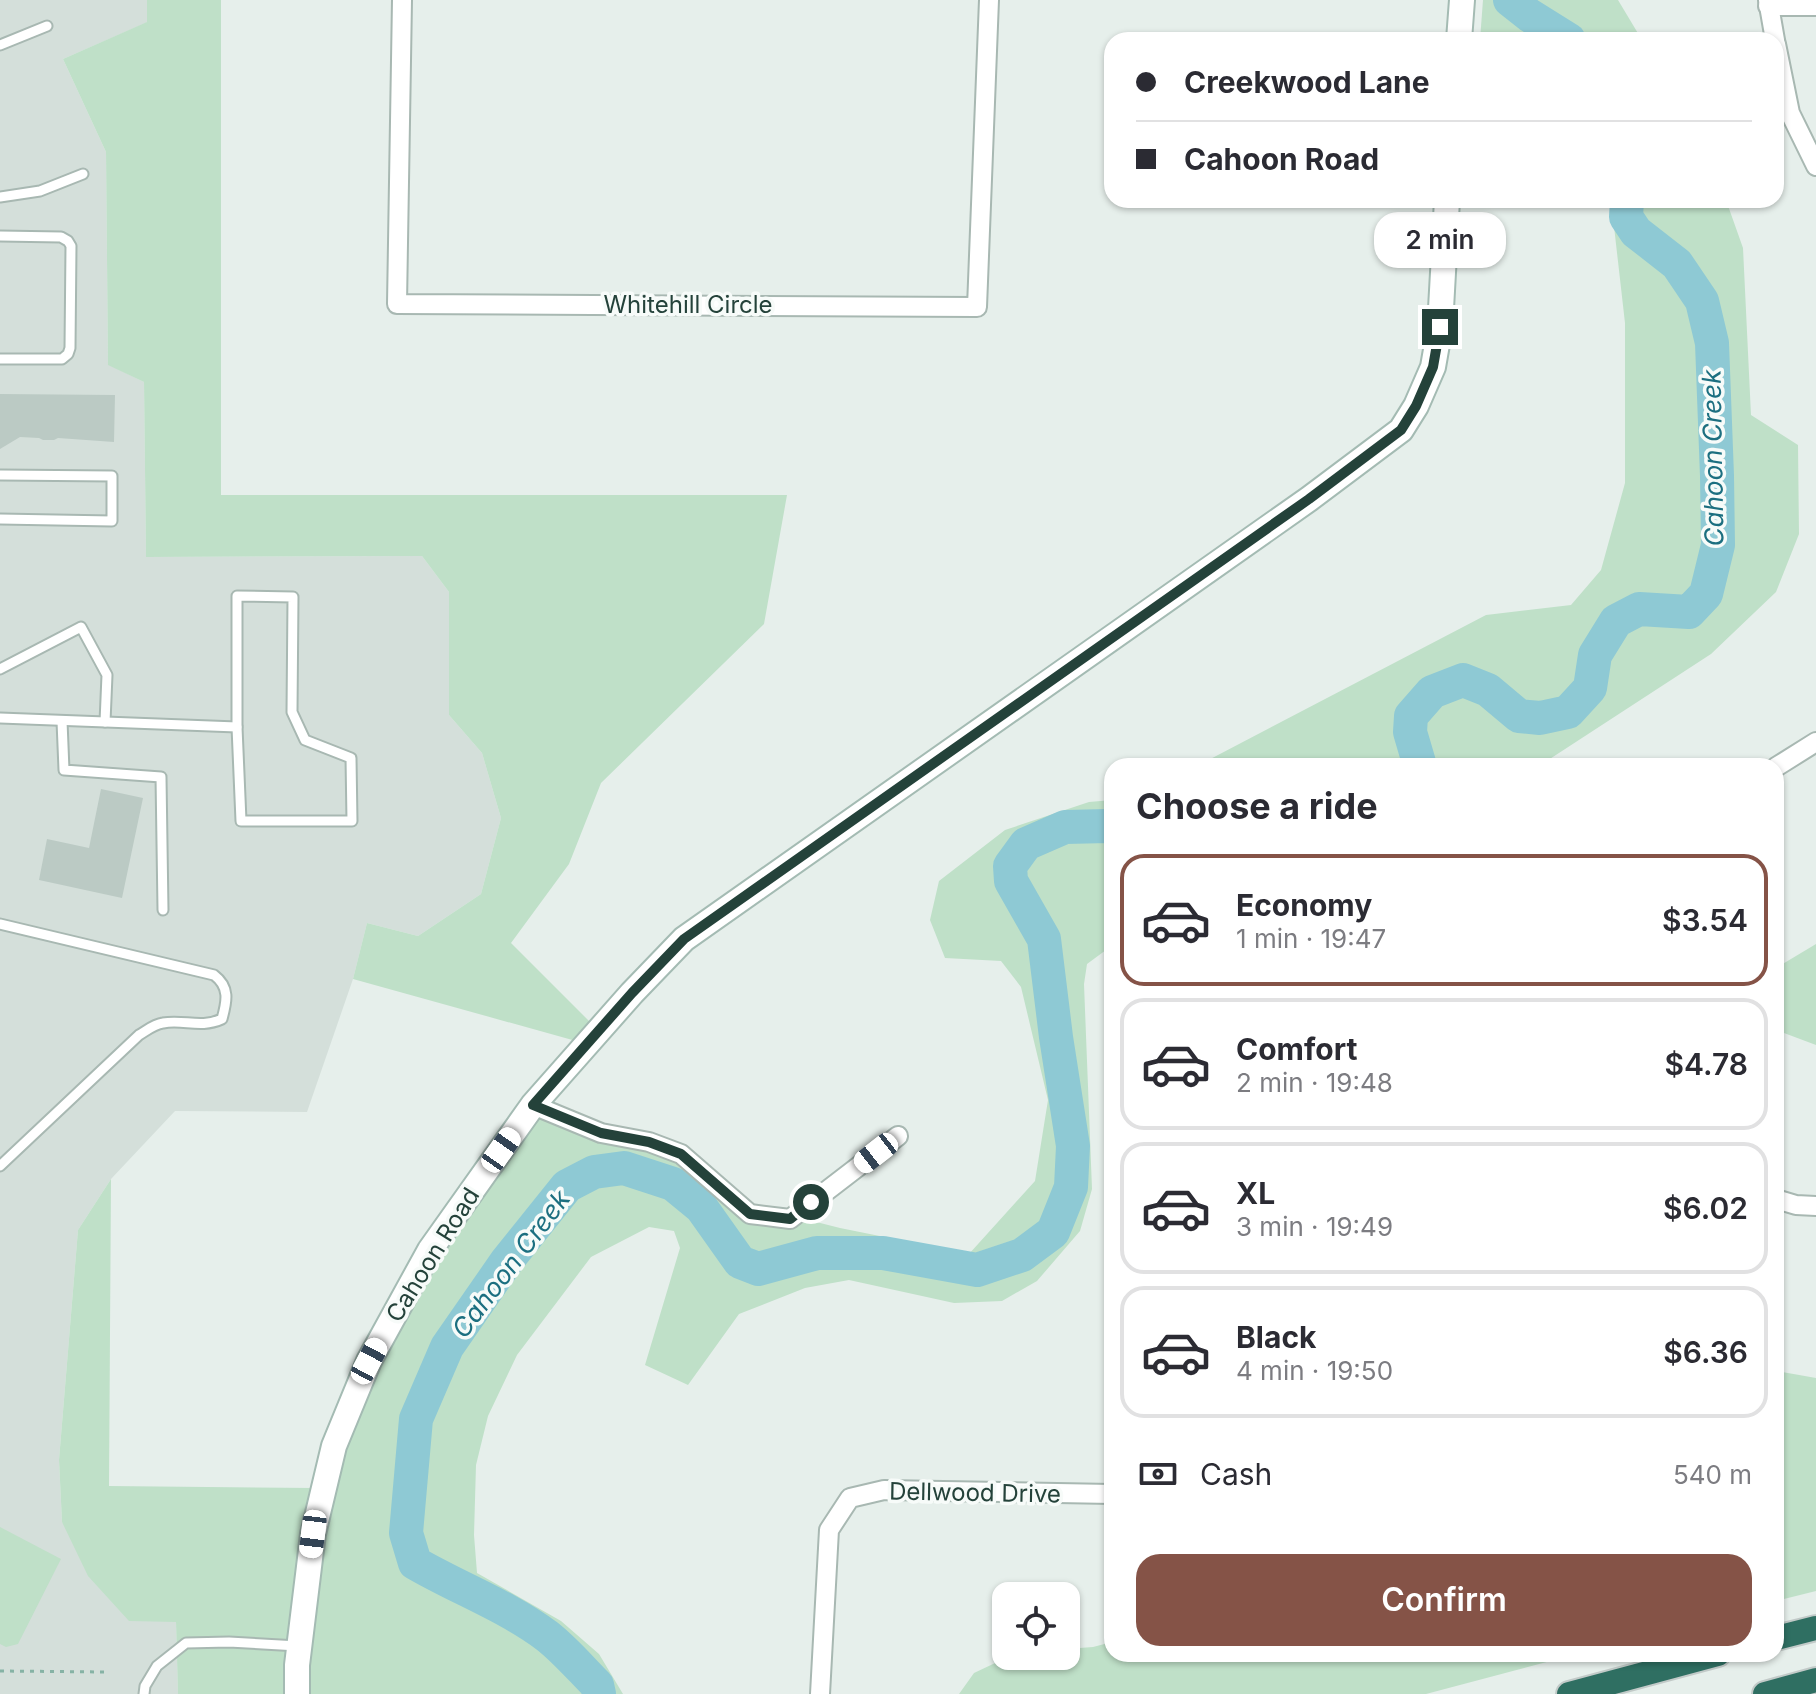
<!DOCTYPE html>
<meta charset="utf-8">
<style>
:root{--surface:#fff;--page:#f2f2f3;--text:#2b2b33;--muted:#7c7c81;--line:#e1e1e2;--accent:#855347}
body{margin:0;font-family:Inter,sans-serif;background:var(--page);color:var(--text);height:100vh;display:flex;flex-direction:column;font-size:30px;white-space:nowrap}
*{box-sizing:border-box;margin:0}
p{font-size:26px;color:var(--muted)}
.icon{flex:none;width:44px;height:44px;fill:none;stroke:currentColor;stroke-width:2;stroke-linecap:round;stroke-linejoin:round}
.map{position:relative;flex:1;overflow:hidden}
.drawer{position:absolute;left:1104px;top:758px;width:680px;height:904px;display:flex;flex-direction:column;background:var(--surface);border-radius:24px;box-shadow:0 2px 6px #0004}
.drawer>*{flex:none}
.hud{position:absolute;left:1104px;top:32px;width:680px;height:176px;border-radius:24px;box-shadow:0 2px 6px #0004;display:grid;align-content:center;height:176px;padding:0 32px;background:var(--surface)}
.controls{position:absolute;left:992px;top:1582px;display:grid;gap:16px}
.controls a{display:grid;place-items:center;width:88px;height:88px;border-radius:16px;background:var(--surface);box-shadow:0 2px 6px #0004;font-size:40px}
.end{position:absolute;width:36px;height:36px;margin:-18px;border:10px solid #24423a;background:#fff;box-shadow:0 0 0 4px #fff}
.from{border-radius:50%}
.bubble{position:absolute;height:56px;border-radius:24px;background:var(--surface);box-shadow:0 2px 6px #0004;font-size:26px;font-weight:600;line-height:56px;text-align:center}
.car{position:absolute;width:24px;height:48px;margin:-24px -12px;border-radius:10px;box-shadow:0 0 6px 2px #0007;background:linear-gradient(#fff 24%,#345 0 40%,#fff 0 76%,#345 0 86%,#fff 0)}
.hud b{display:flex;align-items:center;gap:28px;height:76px;font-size:30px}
.hud b+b{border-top:2px solid var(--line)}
.hud i{width:20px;height:20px;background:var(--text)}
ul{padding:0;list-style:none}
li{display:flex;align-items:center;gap:24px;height:132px;margin:0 16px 12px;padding:0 16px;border:4px solid var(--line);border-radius:24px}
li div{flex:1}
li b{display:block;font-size:30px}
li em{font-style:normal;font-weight:600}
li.selected{border-color:var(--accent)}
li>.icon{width:72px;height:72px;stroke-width:1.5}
h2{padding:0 32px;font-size:36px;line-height:96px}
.pay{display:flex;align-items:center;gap:20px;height:88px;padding:0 32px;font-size:30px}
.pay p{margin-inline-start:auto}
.button{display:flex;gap:16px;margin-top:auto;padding:16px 32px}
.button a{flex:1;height:92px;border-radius:24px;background:var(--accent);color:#fff;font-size:32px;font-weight:600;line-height:92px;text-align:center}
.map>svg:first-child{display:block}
.built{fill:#d4dfda}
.green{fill:#bfe0c8}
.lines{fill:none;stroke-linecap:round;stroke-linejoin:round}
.river{stroke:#8ec9d4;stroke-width:34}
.building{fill:#bbcac4}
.lane-casing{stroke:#a8b8b2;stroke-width:13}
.street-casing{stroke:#a8b8b2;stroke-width:22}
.secondary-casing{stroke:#a4bbb3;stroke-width:28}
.highway-casing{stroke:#c2cac8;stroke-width:28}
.path{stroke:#86b3a5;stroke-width:3;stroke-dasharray:4 6;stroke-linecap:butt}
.lane{stroke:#fff;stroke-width:9}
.street{stroke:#fff;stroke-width:18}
.secondary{stroke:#fff;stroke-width:24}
.highway{stroke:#2f6f62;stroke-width:24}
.route{stroke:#24423a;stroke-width:10}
.labels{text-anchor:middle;stroke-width:7;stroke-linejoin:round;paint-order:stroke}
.street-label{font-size:24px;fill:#24423a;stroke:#f7fbf9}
.water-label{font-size:26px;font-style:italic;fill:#1c6f80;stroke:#f7fbf9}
</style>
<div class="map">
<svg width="1816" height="1694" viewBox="0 0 1816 1694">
<rect width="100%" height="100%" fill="#e6efeb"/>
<path class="built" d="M0 0H147L148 22 63 59 106 152 108 364 144 382 146 557 422 556 449 592V715L482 753 501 818 481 894 418 936 367 923 353 979 307 1112 175 1111 111 1179 78 1230 59 1460 62 1522 176 1621 178 1694H0Z"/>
<g class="green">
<path d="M147 0H221V495H787L764 624 601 783 569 864 511 943 592 1024 576 1041 353 979 367 923 418 936 481 894 501 818 482 753 449 715V592L422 556 146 557 144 382 108 365 106 152 63 59 147 22Z"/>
<path d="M1483 0H1618L1642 40H1480Z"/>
<path d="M1611 200H1726L1743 248 1751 415 1798 445 1799 534 1776 592 1711 654 1539 766H1197L1486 615 1571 605 1601 570 1625 483V323Z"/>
<path d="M1112 800V950H1106L1087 964 1084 984 1092 1189 1080 1231 1037 1281 1002 1301 954 1303 849 1280 805 1288 739 1314 688 1385 645 1365 680 1248 674 1231 649 1227 591 1257 517 1355 488 1416 476 1465 474 1535 477 1573 561 1621 599 1654 623 1694H178L176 1622 129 1621 88 1576 62 1522 59 1460 78 1230 111 1179 109 1486 314 1488 335 1422 531 1096 612 1126 678 1143 753 1206 840 1228 969 1254 1035 1181 1048 1100 1021 987 1001 961 945 958 930 920 939 881 1005 830 1089 802Z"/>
<path d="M1816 944V1045L1776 1030V968Z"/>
<path d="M1776 1371 1816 1378V1591L1776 1601Z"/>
<path d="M0 1527 61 1559 18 1644 6 1647 0 1644Z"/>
<path d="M1112 1642V1654H1577L1426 1694H959L974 1673 1010 1656H1066V1649L1093 1647Z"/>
</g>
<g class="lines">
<g class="river">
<path d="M1510 0 1529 15 1569 40"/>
<path d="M1420 766 1410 732 1411 716 1432 692 1463 680 1488 690 1519 716 1540 718 1568 712 1590 688 1595 655 1616 621 1639 609 1689 612 1706 594 1718 545 1717 476 1712 343 1702 301 1677 264 1636 232 1626 217 1627 200"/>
<path d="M599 1694 597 1685C581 1669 565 1650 547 1636 507 1606 458 1588 415 1563L406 1533 416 1419 447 1347 506 1262 567 1186 594 1172 624 1168 673 1184 701 1207 740 1262 758 1269 817 1253H883L977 1270 1022 1255 1053 1232 1071 1187 1073 1146 1056 1037 1044 939 1011 881 1010 866 1026 844 1065 827 1108 826 1112 828"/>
</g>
</g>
<g class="building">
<path d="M0 394 115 395 114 442 58 438 54 440H43L39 438 20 437 0 449Z"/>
<path d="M101 789 143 798 122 898 39 880 47 839 89 848Z"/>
</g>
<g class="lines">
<g class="lane-casing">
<g id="lane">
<path d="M0 45 47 26"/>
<path d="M0 197 40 191 83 174"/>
<path d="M0 236 61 237 68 241 71 246 70 348 68 354 62 359H0"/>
<path d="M0 475 112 476V521L0 519"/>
<path d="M237 596 293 597 292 712 305 740 351 758 352 821H241L237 727Z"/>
<path d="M0 669 81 627 107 675 105 722"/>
<path d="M0 718 237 727"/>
<path d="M62 721 64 770 161 777 163 910"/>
<path d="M0 924 214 975C230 987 227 1001 222 1019 200 1029 184 1019 163 1023 154 1024 146 1031 139 1035L0 1166"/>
<path d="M144 1694 145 1686 157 1666 186 1643 229 1642 298 1646"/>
</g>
</g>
<g class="street-casing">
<g id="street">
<path d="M402 0 397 304 977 307 989 0"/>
<path d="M1768 0 1775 40"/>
<path d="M1768 6H1816"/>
<path d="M1776 44 1790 113 1816 166"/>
<path d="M1776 767 1816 742"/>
<path d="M533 1105 601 1133 649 1142 681 1154 750 1214 790 1219 898 1136"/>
<path d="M1776 1199 1796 1205 1816 1206"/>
<path d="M820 1694 829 1530 850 1498 884 1490 1112 1494"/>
</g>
</g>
<g class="secondary-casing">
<g id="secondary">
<path d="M1459 40 1462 0"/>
<path d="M297 1694V1665L313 1534 334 1446 369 1361 430 1250 533 1105 632 993 684 939 1309 499 1401 430 1416 406 1433 367 1440 327 1447 200"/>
</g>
</g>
<g class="highway-casing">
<g id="highway">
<path d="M1776 1638 1816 1628"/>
<path d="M1569 1694 1718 1654"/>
<path d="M1765 1694 1816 1680"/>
</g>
</g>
<path class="path" d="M0 1671 107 1672"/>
<use href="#lane" class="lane"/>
<use href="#street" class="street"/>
<use href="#secondary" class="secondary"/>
<use href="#highway" class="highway"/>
</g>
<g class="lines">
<path class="route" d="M811 1202 790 1219 750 1214 681 1154 649 1142 601 1133 533 1105 632 993 684 939 1309 499 1401 430 1416 406 1433 367 1440 327"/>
</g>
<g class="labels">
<g class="street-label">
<text x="688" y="313">Whitehill Circle</text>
<text transform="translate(433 1255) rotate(-58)" y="8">Cahoon Road</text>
<text transform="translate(975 1493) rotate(1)" y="8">Dellwood Drive</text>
</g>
<g class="water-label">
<text transform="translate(1713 458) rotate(-91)" y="9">Cahoon Creek</text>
<text transform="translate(511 1264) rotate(-53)" y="9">Cahoon Creek</text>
</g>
</g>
</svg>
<div class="controls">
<a><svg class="icon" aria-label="locate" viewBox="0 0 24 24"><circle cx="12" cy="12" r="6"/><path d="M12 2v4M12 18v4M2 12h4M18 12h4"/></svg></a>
</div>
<i class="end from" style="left:811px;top:1202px"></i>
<i class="end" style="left:1440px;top:327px"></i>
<div class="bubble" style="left:1374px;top:212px;width:132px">2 min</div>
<i class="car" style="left:501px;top:1150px;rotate:35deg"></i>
<i class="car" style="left:876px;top:1153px;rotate:232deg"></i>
<i class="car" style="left:369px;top:1361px;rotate:28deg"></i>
<i class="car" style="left:313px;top:1534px;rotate:187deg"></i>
<div class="hud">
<b><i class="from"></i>Creekwood Lane</b>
<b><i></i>Cahoon Road</b>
</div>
<section class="drawer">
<h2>Choose a ride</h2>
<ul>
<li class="selected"><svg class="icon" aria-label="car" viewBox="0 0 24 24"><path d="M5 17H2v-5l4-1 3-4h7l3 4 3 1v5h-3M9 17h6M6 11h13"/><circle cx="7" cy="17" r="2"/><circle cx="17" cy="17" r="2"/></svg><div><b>Economy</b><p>1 min · 19:47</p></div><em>$3.54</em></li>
<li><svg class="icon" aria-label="car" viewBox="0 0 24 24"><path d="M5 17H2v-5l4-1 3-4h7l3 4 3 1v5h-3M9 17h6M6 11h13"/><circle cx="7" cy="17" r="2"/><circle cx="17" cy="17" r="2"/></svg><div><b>Comfort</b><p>2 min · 19:48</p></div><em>$4.78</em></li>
<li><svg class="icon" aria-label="car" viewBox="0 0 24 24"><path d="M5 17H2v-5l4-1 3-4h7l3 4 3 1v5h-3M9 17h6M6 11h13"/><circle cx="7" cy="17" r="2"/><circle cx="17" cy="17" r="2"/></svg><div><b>XL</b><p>3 min · 19:49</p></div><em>$6.02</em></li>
<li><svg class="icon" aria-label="car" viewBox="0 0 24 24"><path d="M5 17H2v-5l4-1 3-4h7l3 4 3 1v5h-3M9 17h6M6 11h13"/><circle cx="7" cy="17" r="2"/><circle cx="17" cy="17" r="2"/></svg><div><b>Black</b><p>4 min · 19:50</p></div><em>$6.36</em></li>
</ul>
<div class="pay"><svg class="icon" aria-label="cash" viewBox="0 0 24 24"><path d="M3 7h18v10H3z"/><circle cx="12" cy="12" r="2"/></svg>Cash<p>540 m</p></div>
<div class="button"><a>Confirm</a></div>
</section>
</div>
